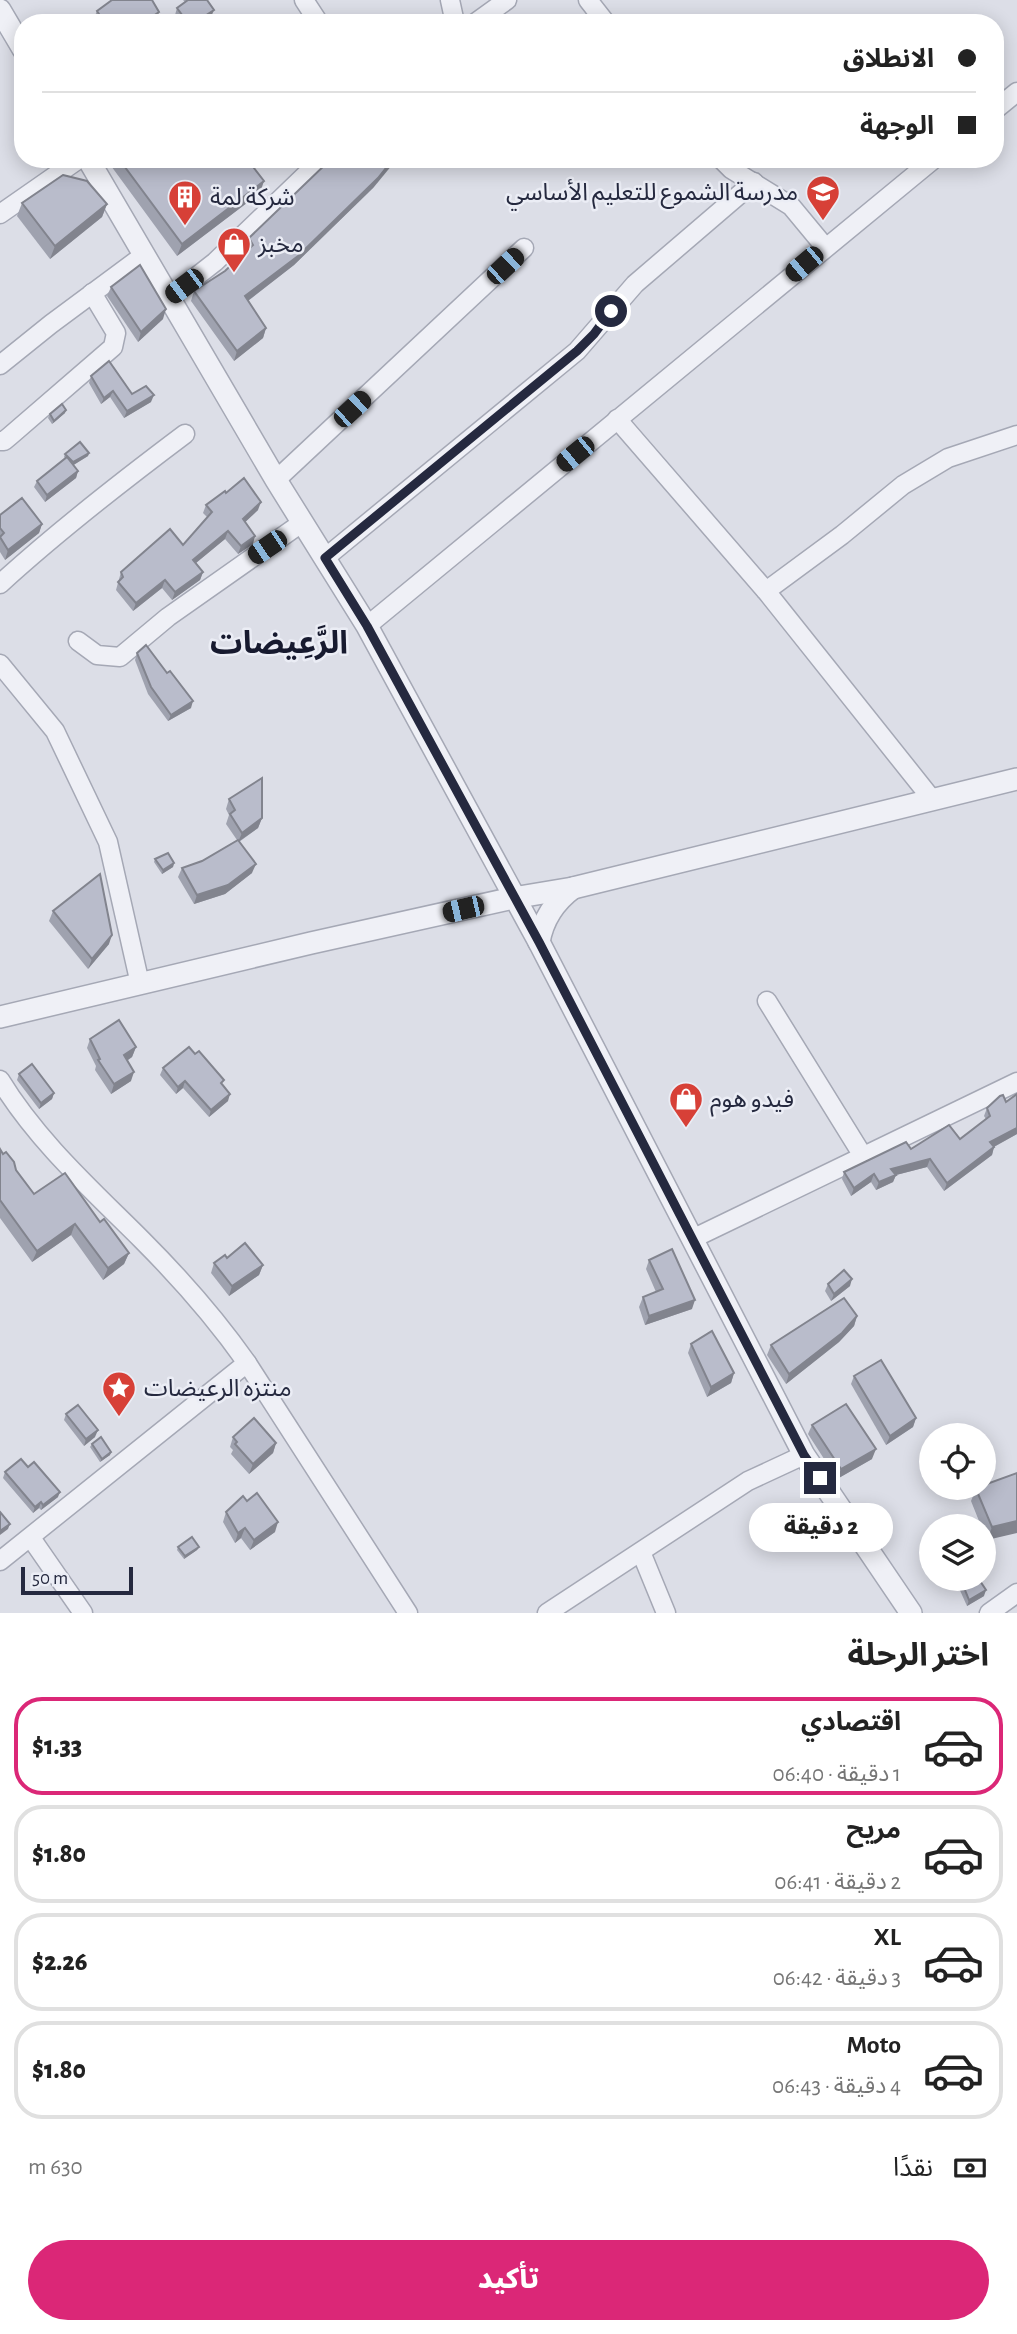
<!DOCTYPE html>
<html lang="ar">
<meta charset="utf-8">
<style>
:root{--surface:#fff;--page:#f2f2f2;--text:#222;--muted:#767676;--line:#e0e0e0;--accent:#db2777}
body{margin:0;font-family:"Alegreya Sans","Noto Sans Arabic",sans-serif;background:var(--page);color:var(--text);direction:rtl;height:100vh;display:flex;flex-direction:column;font-size:26px;white-space:nowrap}
*{box-sizing:border-box;margin:0}
p{font-size:23px;color:var(--muted)}
.icon{flex:none;width:38px;height:38px;fill:none;stroke:currentColor;stroke-width:2;stroke-linecap:round;stroke-linejoin:round}
.map{position:relative;height:1613px;overflow:hidden;direction:ltr}
.details{display:flex;flex-direction:column;background:var(--surface);flex:1}
.details>*{flex:none}
.hud{position:absolute;left:14px;top:14px;width:990px;height:154px;border-radius:28px;box-shadow:0 4px 18px #0003;direction:rtl;display:grid;align-content:center;height:154px;padding:0 28px;background:var(--surface)}
.buttons{position:absolute;left:919px;top:1423px;display:grid;gap:14px}
.buttons a{display:grid;place-items:center;width:77px;height:77px;border-radius:50%;background:var(--surface);box-shadow:0 4px 18px #0003;font-size:35px}
.scale{position:absolute;left:21px;bottom:18px;width:112px;box-sizing:border-box;padding-left:7px;border:4px solid #25293f;border-top:0;font-size:19px;line-height:24px;white-space:nowrap;color:#25293f;-webkit-text-stroke:5px #ebedf5;paint-order:stroke}
.end{position:absolute;width:32px;height:32px;margin:-16px;border:9px solid #25293f;background:#fff;box-shadow:0 0 0 4px #fff}
.from{border-radius:50%}
.bubble{position:absolute;height:49px;border-radius:24px;background:var(--surface);box-shadow:0 4px 18px #0003;font-size:23px;font-weight:800;line-height:49px;text-align:center;direction:rtl}
.car{position:absolute;width:21px;height:42px;margin:-21px -10px;border-radius:9px;box-shadow:0 0 5px 2px #0007;background:linear-gradient(#222 24%,#8ab4d8 0 40%,#222 0 76%,#8ab4d8 0 86%,#222 0)}
.hud b{display:flex;align-items:center;gap:24px;height:66px;font-size:26px}
.hud b+b{border-top:2px solid var(--line)}
.hud i{width:18px;height:18px;background:var(--text)}
ul{padding:0;list-style:none}
li{display:flex;align-items:center;gap:21px;height:98px;margin:0 14px 10px;padding:0 14px;border:4px solid var(--line);border-radius:28px}
li div{flex:1}
li b{display:block;font-size:26px}
li em{font-style:normal;font-weight:800}
li.selected{border-color:var(--accent)}
li>.icon{width:63px;height:63px;stroke-width:1.5}
h2{padding:0 28px;font-size:32px;line-height:84px}
.pay{display:flex;align-items:center;gap:18px;height:77px;padding:0 28px;font-size:26px}
.pay p{margin-inline-start:auto}
.action{display:flex;gap:14px;margin-top:auto;padding:14px 28px}
.action a{flex:1;height:80px;border-radius:42px;background:var(--accent);color:#fff;font-size:28px;font-weight:800;line-height:80px;text-align:center}
.map>svg:first-child{display:block}
.lines{fill:none;stroke-linecap:round;stroke-linejoin:round}
.minor-casing{stroke:#a5a8b5;stroke-width:21}
.tertiary-casing{stroke:#a5a8b5;stroke-width:24}
.minor{stroke:#eff0f6;stroke-width:18}
.tertiary{stroke:#eff0f6;stroke-width:21}
.wall{fill:#9fa2af}
.shaded-wall{fill:#82848e}
.building{fill:#b9bccb;stroke:#82848e;stroke-width:2}
.route{stroke:#25293f;stroke-width:9}
.labels{text-anchor:middle;stroke-width:5;stroke-linejoin:round;paint-order:stroke}
.poi-label{font-size:24px;fill:#25293f;stroke:#ebedf5;text-anchor:start}
.district-label{font-size:32px;font-weight:bold;fill:#171a2f;stroke:#ebedf5}
</style>
<div class="map">
<svg width="1017" height="1613" viewBox="0 0 1017 1613">
<rect width="100%" height="100%" fill="#dcdee7"/>
<g class="lines">
<g class="minor-casing">
<g id="minor">
<path d="M304 0 319 23"/>
<path d="M450 0 455 23"/>
<path d="M588 0 606 23"/>
<path d="M475 23 507 0"/>
<path d="M996 109 1017 92"/>
<path d="M721 159 731 169 791 206 825 247"/>
<path d="M0 214 79 159"/>
<path d="M169 298 215 262 322 159"/>
<path d="M0 365 51 324 144 255"/>
<path d="M617 419 766 591 931 798"/>
<path d="M0 441H4L10 436 113 347 116 333 92 293"/>
<path d="M276 480 524 248"/>
<path d="M325 558 577 351 635 284 754 182"/>
<path d="M0 584C59 530 121 482 185 434"/>
<path d="M766 591 842 535 903 485 948 458 1017 435"/>
<path d="M367 626 934 159"/>
<path d="M78 641 97 655 120 657 168 617 303 522"/>
<path d="M0 664 55 731 108 842 140 984"/>
<path d="M767 1001 863 1156"/>
<path d="M0 1080C37 1141 92 1190 142 1240 180 1278 216 1319 247 1363L0 1561"/>
<path d="M692 1239 1017 1082"/>
<path d="M247 1363 408 1613"/>
<path d="M31 1538 83 1613"/>
<path d="M641 1552 666 1613"/>
<path d="M547 1613 748 1481 804 1455"/>
<path d="M989 1613 1017 1593"/>
</g>
</g>
<g class="tertiary-casing">
<g id="tertiary">
<path d="M0 10 23 49"/>
<path d="M88 159 276 480 367 626 539 942 804 1455 911 1613"/>
<path d="M539 942C543 919 554 902 573 888"/>
<path d="M0 1017 311 943 513 898 573 888 1017 779"/>
</g>
</g>
<use href="#minor" class="minor"/>
<use href="#tertiary" class="tertiary"/>
</g>
<g class="wall">
<path d="M183 0H207L211 17 202 23H181L175 15 177 8 185 2Z"/>
<path d="M97 11 159 12 156 19 151 23H97L94 18Z"/>
<path d="M106 159H162L166 164 260 193 177 256Z"/>
<path d="M374 187 294 265 248 301 266 328 263 338 234 361 191 301 194 291 225 271 247 251 246 248 249 238Z"/>
<path d="M22 203 107 204 102 217 50 259 17 216Z"/>
<path d="M111 287 163 319 138 342 107 296Z"/>
<path d="M91 376 132 394 151 402 124 418 110 397 101 404 89 383Z"/>
<path d="M65 413 52 424 48 418 50 414Z"/>
<path d="M89 453 88 456 73 465 78 471 76 478 45 502 34 487 37 481 65 458 64 457 65 454Z"/>
<path d="M226 493 258 510 245 522 253 544 238 554 225 539 196 563 203 572 200 580 172 600 162 588 133 611 116 590 121 572 183 545 207 517 203 513 206 505Z"/>
<path d="M0 515 42 524 39 533 5 560 0 552Z"/>
<path d="M137 653 191 708 168 721 148 694 135 660Z"/>
<path d="M229 799 262 818 258 828 239 842 252 873 225 894 194 904 178 877 182 868 202 861 237 840 226 824 229 815 226 809Z"/>
<path d="M155 859 174 863 173 867 162 874 154 862Z"/>
<path d="M53 911 109 944 88 969 49 921Z"/>
<path d="M90 1039 136 1047 132 1057 127 1061 131 1081 111 1094 95 1070 96 1066 87 1048Z"/>
<path d="M163 1068 222 1085 228 1101 209 1117 183 1088 176 1094 160 1075Z"/>
<path d="M19 1074 54 1093 52 1099 39 1109 17 1080Z"/>
<path d="M987 1108 1017 1134 994 1147 992 1155 944 1191 927 1167 896 1175 893 1182 876 1190 871 1182 851 1196 842 1179 844 1172 911 1149 960 1139 986 1119 984 1116Z"/>
<path d="M0 1149 34 1194 100 1222 129 1253 124 1264 103 1280 71 1235 32 1262 0 1218Z"/>
<path d="M227 1258 263 1265 259 1275 229 1296 211 1273 214 1263Z"/>
<path d="M649 1260 692 1309 645 1325 639 1307 643 1297 656 1292 646 1269Z"/>
<path d="M828 1284 850 1286 831 1301 825 1291Z"/>
<path d="M857 1316 854 1326 839 1342 786 1384 767 1355 771 1345Z"/>
<path d="M691 1344 734 1373 731 1383 707 1397 688 1353Z"/>
<path d="M854 1376 916 1418 913 1427 886 1445 851 1384Z"/>
<path d="M66 1414 95 1437 84 1446 64 1420Z"/>
<path d="M812 1425 872 1459 837 1479 808 1434Z"/>
<path d="M233 1437 276 1443 273 1453 249 1474 231 1454 233 1450 230 1447Z"/>
<path d="M92 1444 111 1452 110 1455 100 1462 90 1447Z"/>
<path d="M28 1467 58 1497 41 1510 39 1508 33 1513 3 1478 5 1472Z"/>
<path d="M1017 1473 987 1540 984 1531V1526H981L971 1501 976 1489Z"/>
<path d="M226 1512 275 1532 250 1550 241 1538 235 1543 223 1522Z"/>
<path d="M178 1547H199L197 1550 184 1559 177 1550Z"/>
<path d="M961 1580 984 1596 967 1606 958 1586Z"/>
</g>
<g class="shaded-wall">
<path d="M214 10 211 17 202 23H194Z"/>
<path d="M159 12 156 19 151 23H143Z"/>
<path d="M393 159H397L374 187 294 265 241 306 245 296Z"/>
<path d="M264 181 260 193 177 256 182 244Z"/>
<path d="M107 204 102 217 50 259 55 246Z"/>
<path d="M166 309 163 319 138 342 141 332Z"/>
<path d="M266 328 263 338 234 361 237 351Z"/>
<path d="M113 391 110 397 101 404 104 398Z"/>
<path d="M154 395 151 402 124 418 127 411Z"/>
<path d="M66 410 65 413 52 424 54 421Z"/>
<path d="M89 453 88 456 72 466 73 462Z"/>
<path d="M78 471 76 478 45 502 47 495Z"/>
<path d="M261 502 258 510 241 526 243 519Z"/>
<path d="M42 524 39 533 5 560 8 550Z"/>
<path d="M228 531 225 539 191 567 193 560Z"/>
<path d="M255 536 253 544 238 554 241 546Z"/>
<path d="M203 572 200 580 172 600 175 592Z"/>
<path d="M165 580 162 588 133 611 136 603Z"/>
<path d="M193 701 191 708 168 721 171 715Z"/>
<path d="M262 818 258 828 238 842 242 833Z"/>
<path d="M174 863 173 867 162 874 163 870Z"/>
<path d="M256 864 252 873 225 894 194 904 197 895Z"/>
<path d="M112 935 109 944 88 969 92 959Z"/>
<path d="M136 1047 132 1057 120 1065 124 1055Z"/>
<path d="M134 1072 131 1081 111 1094 114 1084Z"/>
<path d="M185 1081 183 1088 176 1094 178 1087Z"/>
<path d="M54 1093 52 1099 39 1109 41 1103Z"/>
<path d="M230 1094 228 1101 209 1117 211 1110Z"/>
<path d="M1017 1128V1134L988 1150 990 1142Z"/>
<path d="M994 1147 992 1155 944 1191 947 1183Z"/>
<path d="M930 1159 927 1167 896 1175 893 1182 876 1190 879 1182 891 1169Z"/>
<path d="M874 1174 871 1182 851 1196 854 1188Z"/>
<path d="M75 1224 71 1235 32 1262 37 1251Z"/>
<path d="M129 1253 124 1264 103 1280 108 1268Z"/>
<path d="M263 1265 259 1275 229 1296 232 1286Z"/>
<path d="M852 1279 850 1286 831 1301 834 1294Z"/>
<path d="M695 1300 692 1309 645 1325 649 1316Z"/>
<path d="M857 1316 854 1326 839 1342 786 1384 789 1374Z"/>
<path d="M734 1373 731 1383 707 1397 711 1387Z"/>
<path d="M916 1418 913 1427 886 1445 890 1436Z"/>
<path d="M98 1430 95 1437 84 1446 86 1439Z"/>
<path d="M276 1443 273 1453 249 1474 253 1464Z"/>
<path d="M876 1449 872 1459 837 1479 841 1469Z"/>
<path d="M111 1452 110 1455 100 1462 102 1459Z"/>
<path d="M60 1492 58 1497 41 1510 43 1505Z"/>
<path d="M41 1502 39 1508 33 1513 35 1507Z"/>
<path d="M1017 1521V1533L987 1540 992 1527Z"/>
<path d="M278 1522 275 1532 250 1550 254 1540Z"/>
<path d="M10 1524 8 1529 0 1535V1531Z"/>
<path d="M245 1528 241 1538 235 1543 238 1533Z"/>
<path d="M199 1547 197 1550 184 1559 185 1556Z"/>
<path d="M990 1564 988 1570 984 1572V1566Z"/>
<path d="M986 1590 984 1596 967 1606 969 1600Z"/>
</g>
<g class="building">
<path d="M112 0H152L159 12 143 23H105L97 11Z"/>
<path d="M188 0H207L214 10 194 23H188L177 8Z"/>
<path d="M119 159H162L166 164 172 159H247L264 181 182 244Z"/>
<path d="M331 159H393L378 178 298 256 245 296 266 328 237 351 194 291 225 271 253 245 249 238Z"/>
<path d="M63 175 87 181 107 204 55 246 22 203Z"/>
<path d="M140 265 166 309 141 332 111 287Z"/>
<path d="M109 361 132 394 146 386 154 395 127 411 113 391 104 398 91 376Z"/>
<path d="M62 404 66 410 54 421 50 414Z"/>
<path d="M80 442 89 453 73 462 65 454Z"/>
<path d="M67 457 78 471 47 495 37 481Z"/>
<path d="M244 478 261 502 243 519 255 536 241 546 228 531 193 560 203 572 175 592 165 580 136 603 118 582 123 577 121 572 170 529 183 545 212 512 206 505 225 491 226 493Z"/>
<path d="M22 498 42 524 8 550 0 537 4 533 0 528V515Z"/>
<path d="M146 645 167 673 170 671 193 701 171 715 151 687 137 653Z"/>
<path d="M262 778V818L242 833 230 814 235 810 229 799Z"/>
<path d="M238 840 256 864 228 885 197 895 182 868 202 861Z"/>
<path d="M168 853 174 863 163 870 155 859Z"/>
<path d="M100 874 112 935 92 959 53 911Z"/>
<path d="M119 1020 136 1047 124 1055 134 1072 114 1084 98 1060 100 1059 90 1039Z"/>
<path d="M189 1047 195 1054 199 1051 224 1080 221 1083 230 1094 211 1110 185 1081 178 1087 163 1068Z"/>
<path d="M32 1064 54 1093 41 1103 19 1074Z"/>
<path d="M1017 1094V1128L990 1142 994 1147 947 1183 930 1159 891 1169 896 1175 879 1182 874 1174 854 1188 844 1172 906 1142 911 1149 949 1125 960 1139 990 1116 987 1108 1000 1096 1003 1095 1006 1102Z"/>
<path d="M0 1149 3 1154 6 1152 14 1162 16 1170 34 1194 65 1173 100 1222 104 1219 129 1253 108 1268 75 1224 37 1251 0 1200Z"/>
<path d="M245 1243 263 1265 232 1286 214 1263 225 1255 227 1258Z"/>
<path d="M672 1249 695 1300 649 1316 643 1297 663 1289 649 1260Z"/>
<path d="M844 1270 852 1279 834 1294 828 1284Z"/>
<path d="M844 1298 857 1316 842 1333 789 1374 771 1345Z"/>
<path d="M712 1331 734 1373 711 1387 691 1344Z"/>
<path d="M881 1360 916 1418 890 1436 854 1376Z"/>
<path d="M846 1404 876 1449 841 1469 812 1425Z"/>
<path d="M78 1405 98 1430 86 1439 66 1414Z"/>
<path d="M254 1418 276 1443 253 1464 235 1444 237 1442 233 1437Z"/>
<path d="M101 1437 111 1452 102 1459 92 1444Z"/>
<path d="M21 1459 28 1467 34 1462 60 1492 43 1505 41 1502 35 1507 5 1472Z"/>
<path d="M1017 1473V1521L992 1527 976 1489 984 1488V1485Z"/>
<path d="M257 1493 278 1522 254 1540 245 1528 238 1533 226 1512 243 1496 247 1501Z"/>
<path d="M0 1512 10 1524 0 1531Z"/>
<path d="M192 1537 199 1547 185 1556 178 1547Z"/>
<path d="M984 1543 990 1564 984 1566Z"/>
<path d="M964 1578H978L986 1590 969 1600 961 1580Z"/>
</g>
<g class="lines">
<path class="route" d="M611 311 594 334 577 351 325 558 367 626 539 942 804 1455 820 1478"/>
</g>
<defs>
<g id="school-pin" transform="scale(1.75)"><path d="M0 17L-7.5 6A9.5 9.5 0 1 1 7.5 6Z" fill="#d74037" stroke="#ebedf5"/><path d="M0-5L7-2L0 1L-7-2ZM-4 1L0 2.5L4 1V4Q0 6-4 4Z" fill="#fff"/></g>
<g id="building-pin" transform="scale(1.75)"><path d="M0 17L-7.5 6A9.5 9.5 0 1 1 7.5 6Z" fill="#d74037" stroke="#ebedf5"/><path d="M-4-6H4V6H1V3H-1V6H-4ZM-2.5-4.3h1.7v1.8h-1.7ZM.8-4.3h1.7v1.8H.8ZM-2.5-1h1.7V.8h-1.7ZM.8-1h1.7V.8H.8Z" fill="#fff"/></g>
<g id="shop-pin" transform="scale(1.75)"><path d="M0 17L-7.5 6A9.5 9.5 0 1 1 7.5 6Z" fill="#d74037" stroke="#ebedf5"/><path d="M-5-2.5h2.3a2.7 3.5 0 0 1 5.4 0H5L5.5 6h-11ZM-1.5-2.5h3a1.5 2.3 0 0 0-3 0Z" fill="#fff"/></g>
<g id="sight-pin" transform="scale(1.75)"><path d="M0 17L-7.5 6A9.5 9.5 0 1 1 7.5 6Z" fill="#d74037" stroke="#ebedf5"/><path d="M0-6L1.8-2.2L6-1.7L2.9 1.2L3.7 5.4L0 3.3L-3.7 5.4L-2.9 1.2L-6-1.7L-1.8-2.2Z" fill="#fff"/></g>
</defs>
<g fill-rule="evenodd">
<use href="#school-pin" x="823" y="192"/>
<use href="#building-pin" x="185" y="197"/>
<use href="#shop-pin" x="234" y="244"/>
<use href="#shop-pin" x="686" y="1099"/>
<use href="#sight-pin" x="119" y="1388"/>
</g>
<g class="labels">
<g class="poi-label">
<text x="798" y="200" text-anchor="end">مدرسة الشموع للتعليم الأساسي</text>
<text x="210" y="205">شركة لمة</text>
<text x="258" y="252">مخبز</text>
<text x="710" y="1107">فيدو هوم</text>
<text x="144" y="1396">منتزه الرعيضات</text>
</g>
<g class="district-label">
<text x="279" y="653">الرَّعِيضات</text>
</g>
</g>
</svg>
<div class="buttons">
<a><svg class="icon" aria-label="locate" viewBox="0 0 24 24"><circle cx="12" cy="12" r="6"/><path d="M12 2v4M12 18v4M2 12h4M18 12h4"/></svg></a>
<a><svg class="icon" aria-label="layers" viewBox="0 0 24 24"><path d="M12 4l9 5-9 5-9-5zM3 14l9 5 9-5"/></svg></a>
</div>
<div class="scale">50 m</div>
<i class="end from" style="left:611px;top:311px"></i>
<i class="end" style="left:820px;top:1478px"></i>
<div class="bubble" style="left:749px;top:1503px;width:144px">2 دقيقة</div>
<i class="car" style="left:804px;top:264px;rotate:230deg"></i>
<i class="car" style="left:505px;top:266px;rotate:47deg"></i>
<i class="car" style="left:184px;top:286px;rotate:233deg"></i>
<i class="car" style="left:352px;top:409px;rotate:47deg"></i>
<i class="car" style="left:575px;top:454px;rotate:231deg"></i>
<i class="car" style="left:267px;top:547px;rotate:236deg"></i>
<i class="car" style="left:463px;top:909px;rotate:257deg"></i>
<div class="hud">
<b><i class="from"></i>الانطلاق</b>
<b><i></i>الوجهة</b>
</div>
</div>
<section class="details">
<h2>اختر الرحلة</h2>
<ul>
<li class="selected"><svg class="icon" aria-label="car" viewBox="0 0 24 24"><path d="M5 17H2v-5l4-1 3-4h7l3 4 3 1v5h-3M9 17h6M6 11h13"/><circle cx="7" cy="17" r="2"/><circle cx="17" cy="17" r="2"/></svg><div><b>اقتصادي</b><p>1 دقيقة · 06:40</p></div><em>$1.33</em></li>
<li><svg class="icon" aria-label="car" viewBox="0 0 24 24"><path d="M5 17H2v-5l4-1 3-4h7l3 4 3 1v5h-3M9 17h6M6 11h13"/><circle cx="7" cy="17" r="2"/><circle cx="17" cy="17" r="2"/></svg><div><b>مريح</b><p>2 دقيقة · 06:41</p></div><em>$1.80</em></li>
<li><svg class="icon" aria-label="car" viewBox="0 0 24 24"><path d="M5 17H2v-5l4-1 3-4h7l3 4 3 1v5h-3M9 17h6M6 11h13"/><circle cx="7" cy="17" r="2"/><circle cx="17" cy="17" r="2"/></svg><div><b>XL</b><p>3 دقيقة · 06:42</p></div><em>$2.26</em></li>
<li><svg class="icon" aria-label="car" viewBox="0 0 24 24"><path d="M5 17H2v-5l4-1 3-4h7l3 4 3 1v5h-3M9 17h6M6 11h13"/><circle cx="7" cy="17" r="2"/><circle cx="17" cy="17" r="2"/></svg><div><b>Moto</b><p>4 دقيقة · 06:43</p></div><em>$1.80</em></li>
</ul>
<div class="pay"><svg class="icon" aria-label="cash" viewBox="0 0 24 24"><path d="M3 7h18v10H3z"/><circle cx="12" cy="12" r="2"/></svg>نقدًا<p>630 m</p></div>
<div class="action"><a>تأكيد</a></div>
</section>
